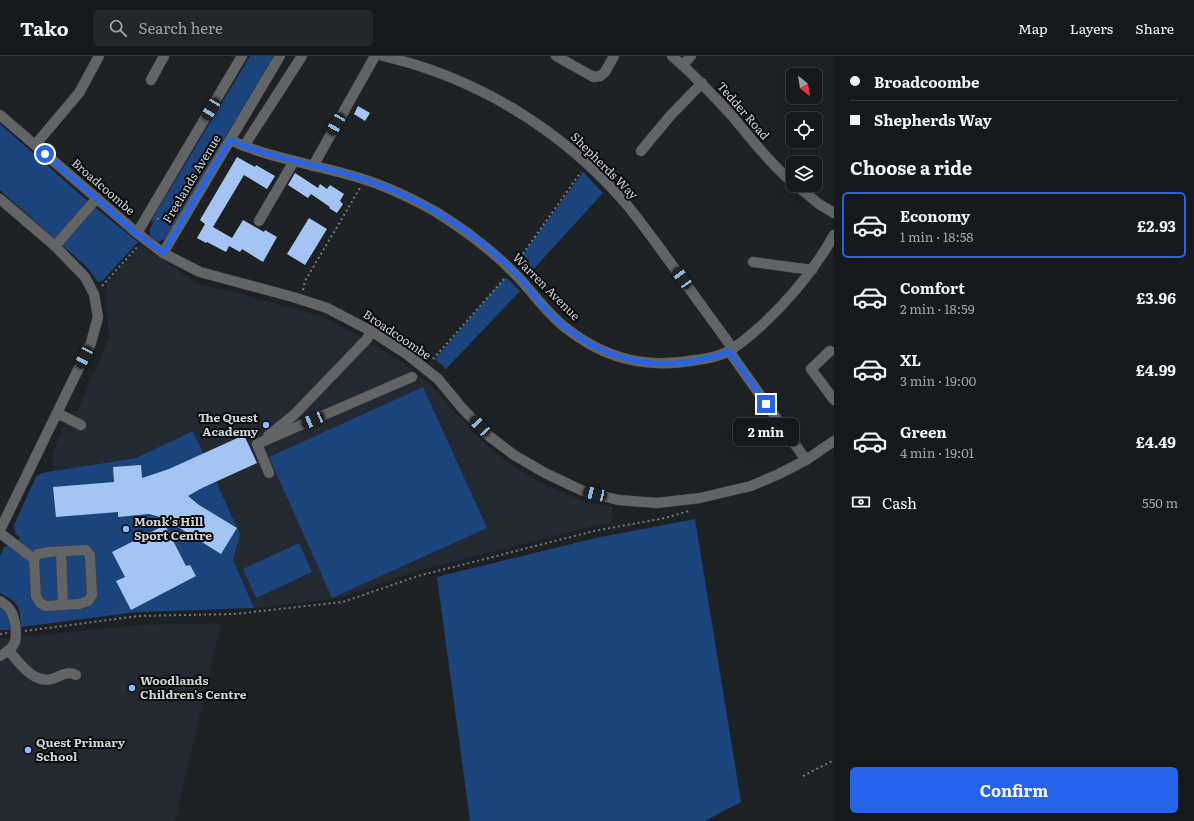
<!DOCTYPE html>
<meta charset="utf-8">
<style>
:root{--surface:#16191b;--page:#232628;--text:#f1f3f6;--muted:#9ea0a3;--line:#35383a;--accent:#2563eb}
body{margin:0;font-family:Literata,serif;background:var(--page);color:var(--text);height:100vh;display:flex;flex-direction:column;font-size:15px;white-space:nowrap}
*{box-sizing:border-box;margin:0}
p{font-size:13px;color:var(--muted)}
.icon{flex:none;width:22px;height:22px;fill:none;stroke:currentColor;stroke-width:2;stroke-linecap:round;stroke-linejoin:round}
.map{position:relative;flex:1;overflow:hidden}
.details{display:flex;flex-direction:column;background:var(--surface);width:360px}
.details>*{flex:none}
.guide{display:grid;align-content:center;height:88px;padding:0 16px;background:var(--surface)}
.needle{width:26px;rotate:150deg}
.tools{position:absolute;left:786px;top:12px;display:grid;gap:8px}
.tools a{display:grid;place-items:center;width:36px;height:36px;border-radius:6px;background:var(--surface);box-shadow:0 4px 16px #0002,0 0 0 1px var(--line);font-size:20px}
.end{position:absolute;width:18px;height:18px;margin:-9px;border:5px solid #2563eb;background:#fff;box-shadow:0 0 0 2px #fff}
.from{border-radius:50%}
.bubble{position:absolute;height:28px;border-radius:6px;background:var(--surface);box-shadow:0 4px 16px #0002,0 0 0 1px var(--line);font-size:13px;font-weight:700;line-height:28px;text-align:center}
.car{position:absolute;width:12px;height:24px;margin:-12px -6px;border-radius:5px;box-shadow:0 0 3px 1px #0007;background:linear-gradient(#222 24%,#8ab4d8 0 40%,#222 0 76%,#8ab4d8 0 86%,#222 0)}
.guide b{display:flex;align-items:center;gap:14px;height:38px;font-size:15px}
.guide b+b{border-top:1px solid var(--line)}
.guide i{width:10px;height:10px;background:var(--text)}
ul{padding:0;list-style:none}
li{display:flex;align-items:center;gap:12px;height:66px;margin:0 8px 6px;padding:0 8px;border:2px solid transparent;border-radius:6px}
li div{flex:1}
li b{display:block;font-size:15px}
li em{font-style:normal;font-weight:700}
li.selected{border-color:var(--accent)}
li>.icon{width:36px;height:36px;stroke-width:1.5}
h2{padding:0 16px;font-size:18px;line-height:48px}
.pay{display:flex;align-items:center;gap:10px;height:44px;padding:0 16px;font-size:15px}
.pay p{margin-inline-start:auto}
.action{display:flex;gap:8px;margin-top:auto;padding:8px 16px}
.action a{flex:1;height:46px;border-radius:6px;background:var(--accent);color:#fff;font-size:16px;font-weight:700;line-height:46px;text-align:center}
header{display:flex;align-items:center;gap:24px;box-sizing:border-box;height:56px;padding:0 20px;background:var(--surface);border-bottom:1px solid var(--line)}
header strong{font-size:19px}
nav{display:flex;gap:22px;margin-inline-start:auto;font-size:14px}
.search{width:280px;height:36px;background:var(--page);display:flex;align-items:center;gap:10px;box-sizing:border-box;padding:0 14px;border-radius:6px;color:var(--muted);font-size:15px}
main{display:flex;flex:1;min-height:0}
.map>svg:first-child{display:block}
.built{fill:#232931}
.green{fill:#1b437c}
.building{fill:#a4c5f4}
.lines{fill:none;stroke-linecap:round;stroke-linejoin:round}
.minor-casing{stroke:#3b3d40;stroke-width:11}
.path{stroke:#737678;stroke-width:2;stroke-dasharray:2 3;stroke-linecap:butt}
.minor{stroke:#616365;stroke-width:10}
.route{stroke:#2563eb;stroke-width:5}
.poi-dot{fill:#8bb9fc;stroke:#090a0c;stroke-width:1.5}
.labels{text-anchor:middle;stroke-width:4;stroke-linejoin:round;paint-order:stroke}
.street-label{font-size:12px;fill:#d1d3d5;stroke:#090a0c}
.poi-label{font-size:12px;font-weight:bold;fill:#d1d3d5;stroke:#090a0c;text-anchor:start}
</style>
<header>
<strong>Tako</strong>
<div class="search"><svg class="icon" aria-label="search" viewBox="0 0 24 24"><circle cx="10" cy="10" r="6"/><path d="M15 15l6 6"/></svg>Search here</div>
<nav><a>Map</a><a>Layers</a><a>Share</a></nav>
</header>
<main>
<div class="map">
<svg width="834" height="765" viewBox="0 0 834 765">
<rect width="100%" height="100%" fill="#1e2124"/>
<g class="built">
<path d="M141 189 198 228 238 237 323 261 363 282 400 305 430 328 456 357 485 388 510 408 543 428 583 445 612 451 613 467 593 470 417 515 340 542 254 552 233 504 240 478 193 375 136 402 54 415 52 401 62 373 77 356 109 282 106 251 107 227Z"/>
<path d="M221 567 175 765H0V582L54 578 139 569Z"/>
</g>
<g class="green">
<path d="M250 0H275L167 182 158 186 150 180V172L153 168 152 163Z"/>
<path d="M0 68 91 148 138 186 102 225 98 226 87 211 0 134Z"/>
<path d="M583 116 603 137 529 218 517 207Z"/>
<path d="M507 222 520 235 446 313 435 303 503 224Z"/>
<path d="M423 331 487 472 332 542 269 401Z"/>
<path d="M193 375 240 478 233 504 254 552 137 556 21 571C20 550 19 547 0 537V500L4 491 10 489 15 491 20 481 15 478 14 469 36 421 42 417 54 415 136 402Z"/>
<path d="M695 463 741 746 705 765H470L437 521 596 482Z"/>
<path d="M299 487 312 516 256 542 243 513Z"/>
<path d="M0 551C8 558 9 563 10 574H0Z"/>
</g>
<g class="building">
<path d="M358 50 370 57 365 65 354 58Z"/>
<path d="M237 101 255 111 256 109 275 120 267 133 244 119 213 171 232 182 243 164 264 176 265 174 277 181 263 206 242 193 240 196 229 190 226 196 207 186 206 187 197 182 205 168 200 164Z"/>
<path d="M295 117 318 132 320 128 327 133 330 129 344 138 340 145 343 148 337 157 329 152 330 151 311 138 308 142 288 129Z"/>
<path d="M309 162 327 173 305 209 287 198Z"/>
<path d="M244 379 257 407 202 432 188 440 199 449 237 472 221 498 170 466 173 464 160 461 149 458 118 461V456L56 461 53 431 114 426 113 411 141 409 142 422 169 413Z"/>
<path d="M165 469 186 510 190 509 196 520 131 554 116 525 125 521 112 496Z"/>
</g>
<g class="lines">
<g class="minor-casing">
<g id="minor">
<path d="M383 0C478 22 564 75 627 149 645 171 661 194 678 217 696 242 715 268 733 293"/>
<path d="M556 0 588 18 594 21 600 20 605 16 614 0"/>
<path d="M672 0C694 19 714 40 733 61 752 84 770 107 793 127"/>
<path d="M683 9 691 0"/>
<path d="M151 24 164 0"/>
<path d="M0 59 137 177 163 197 200 216 293 241 327 252 371 275 408 299 438 323 462 352 489 380 514 399 545 417 583 435 618 444 657 447 700 442 751 430 779 418 806 404 834 385"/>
<path d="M230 84C267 101 307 107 346 118 377 126 408 140 436 156 465 174 492 194 516 219 533 236 546 257 566 272 605 303 646 313 696 304 706 303 717 301 727 296 740 289 751 279 762 269 790 243 815 213 834 179"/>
<path d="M35 89 79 37 99 0"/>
<path d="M244 90 302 0"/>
<path d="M641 95 670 60 702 27"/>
<path d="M313 110 375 0"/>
<path d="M796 129 819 148 834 157"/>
<path d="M0 143 55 190 85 221 94 238 98 261 91 287 0 474"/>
<path d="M259 165 294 105"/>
<path d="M137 177 242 0"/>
<path d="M55 190 97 142"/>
<path d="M163 197 280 0"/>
<path d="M753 206 812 214"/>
<path d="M729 295 806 404"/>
<path d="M830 295 811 313 834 344"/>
<path d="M57 357 81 369"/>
<path d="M268 380 295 358 367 283 371 275"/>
<path d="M269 417 257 388 412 321"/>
<path d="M0 477 34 503"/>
<path d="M86 494 90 499 92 539 88 545 79 548 45 550 40 547 36 540 34 503 38 498 49 496Z"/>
<path d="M61 496 63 549"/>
<path d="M0 545C3 547 8 550 10 554 15 560 18 580 14 588 11 594 5 597 0 600"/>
<path d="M9 595C19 606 33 628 52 623 60 621 66 614 76 619"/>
</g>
</g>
<g class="path">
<path d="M157 163 174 157"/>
<path d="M517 206 581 116"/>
<path d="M102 230 138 190"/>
<path d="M303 234 305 225 360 132"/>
<path d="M433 303 505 222"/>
<path d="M25 575 138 560 234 558 343 546 418 520 594 475 665 462 689 455"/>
<path d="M0 578 7 577"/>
<path d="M803 720 834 704"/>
</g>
<use href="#minor" class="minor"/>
</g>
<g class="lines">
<path class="route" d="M45 98 137 178 163 197 230 84C268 101 307 107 347 118 371 125 397 135 420 147 455 165 489 190 517 219 529 231 538 246 550 258 587 294 636 314 688 306 701 303 717 302 729 295L766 348"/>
</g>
<g class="poi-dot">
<circle cx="266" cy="369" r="4"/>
<circle cx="126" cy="473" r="4"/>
<circle cx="132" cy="632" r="4"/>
<circle cx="28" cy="694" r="4"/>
</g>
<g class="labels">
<g class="street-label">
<text transform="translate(743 55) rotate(49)" y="4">Tedder Road</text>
<text transform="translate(604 110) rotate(45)" y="4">Shepherds Way</text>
<text transform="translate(192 123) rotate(-59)" y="4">Freelands Avenue</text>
<text transform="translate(103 131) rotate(41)" y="4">Broadcoombe</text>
<text transform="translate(546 231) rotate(45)" y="4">Warren Avenue</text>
<text transform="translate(397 279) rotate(34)" y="4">Broadcoombe</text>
</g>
<g class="poi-label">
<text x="258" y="366" text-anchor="end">The Quest<tspan x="258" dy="14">Academy</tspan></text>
<text x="134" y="470">Monk's Hill<tspan x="134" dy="14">Sport Centre</tspan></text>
<text x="140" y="629">Woodlands<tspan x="140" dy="14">Children's Centre</tspan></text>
<text x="36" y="691">Quest Primary<tspan x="36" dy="14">School</tspan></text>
</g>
</g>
</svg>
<div class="tools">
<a><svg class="needle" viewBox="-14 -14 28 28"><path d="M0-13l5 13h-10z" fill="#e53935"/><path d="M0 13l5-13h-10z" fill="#9ea0a3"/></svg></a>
<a><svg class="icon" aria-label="locate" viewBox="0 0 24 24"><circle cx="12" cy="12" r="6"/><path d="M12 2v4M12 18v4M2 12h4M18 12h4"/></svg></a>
<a><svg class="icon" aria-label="layers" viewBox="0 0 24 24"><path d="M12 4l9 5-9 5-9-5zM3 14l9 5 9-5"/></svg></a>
</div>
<i class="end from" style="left:45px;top:98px"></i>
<i class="end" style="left:766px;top:348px"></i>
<div class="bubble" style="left:733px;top:362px;width:66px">2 min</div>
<i class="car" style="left:211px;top:53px;rotate:211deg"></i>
<i class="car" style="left:336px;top:68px;rotate:210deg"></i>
<i class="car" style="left:682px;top:222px;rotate:325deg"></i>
<i class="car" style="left:84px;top:301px;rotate:206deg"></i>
<i class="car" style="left:313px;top:364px;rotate:247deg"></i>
<i class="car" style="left:480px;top:370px;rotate:317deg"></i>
<i class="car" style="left:595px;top:438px;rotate:283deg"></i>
</div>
<section class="details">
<div class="guide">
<b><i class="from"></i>Broadcoombe</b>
<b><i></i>Shepherds Way</b>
</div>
<h2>Choose a ride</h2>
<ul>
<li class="selected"><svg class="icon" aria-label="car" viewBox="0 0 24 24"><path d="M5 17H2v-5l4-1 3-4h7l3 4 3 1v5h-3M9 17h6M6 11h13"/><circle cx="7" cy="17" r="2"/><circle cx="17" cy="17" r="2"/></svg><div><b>Economy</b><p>1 min · 18:58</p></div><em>£2.93</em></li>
<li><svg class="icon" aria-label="car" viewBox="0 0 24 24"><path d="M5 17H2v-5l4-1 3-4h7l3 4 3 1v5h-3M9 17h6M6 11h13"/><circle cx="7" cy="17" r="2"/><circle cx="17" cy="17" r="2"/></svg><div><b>Comfort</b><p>2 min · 18:59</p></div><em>£3.96</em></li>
<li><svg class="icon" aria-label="car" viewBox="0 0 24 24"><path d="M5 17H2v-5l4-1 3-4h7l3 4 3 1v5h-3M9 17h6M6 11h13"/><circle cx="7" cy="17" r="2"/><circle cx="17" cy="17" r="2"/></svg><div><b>XL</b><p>3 min · 19:00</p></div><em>£4.99</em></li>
<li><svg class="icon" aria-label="car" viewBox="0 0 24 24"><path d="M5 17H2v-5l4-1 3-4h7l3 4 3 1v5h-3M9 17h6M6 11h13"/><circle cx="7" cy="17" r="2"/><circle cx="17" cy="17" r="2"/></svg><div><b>Green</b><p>4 min · 19:01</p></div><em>£4.49</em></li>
</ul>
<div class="pay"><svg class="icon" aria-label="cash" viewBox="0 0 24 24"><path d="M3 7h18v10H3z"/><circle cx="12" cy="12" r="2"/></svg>Cash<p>550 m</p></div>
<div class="action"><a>Confirm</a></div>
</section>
</main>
